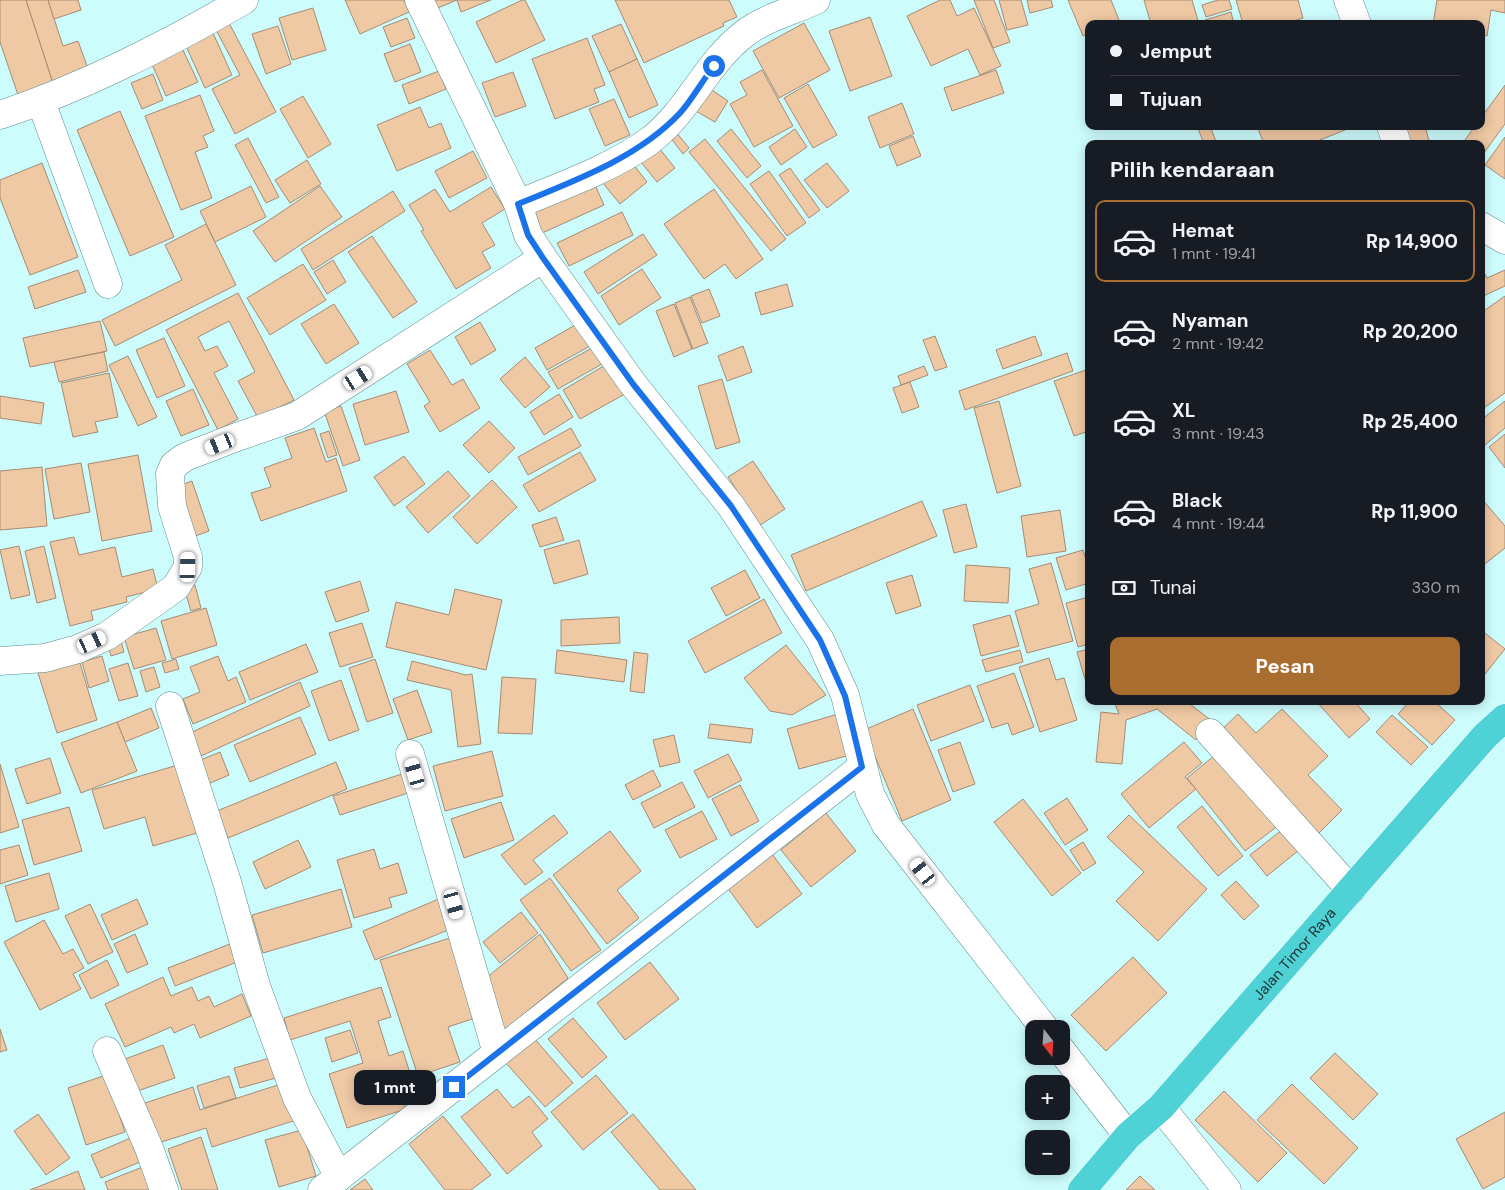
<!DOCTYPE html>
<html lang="id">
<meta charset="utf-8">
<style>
:root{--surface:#171b24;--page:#20242c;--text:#f1f3f6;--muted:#9ea1a6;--line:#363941;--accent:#a96e2f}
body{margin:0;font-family:"DM Sans",sans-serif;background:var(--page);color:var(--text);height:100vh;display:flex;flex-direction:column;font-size:19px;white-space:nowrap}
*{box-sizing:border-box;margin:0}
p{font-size:16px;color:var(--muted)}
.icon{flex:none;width:28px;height:28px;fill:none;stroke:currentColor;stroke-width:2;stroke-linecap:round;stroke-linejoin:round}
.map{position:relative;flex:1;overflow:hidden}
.drawer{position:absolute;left:1085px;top:140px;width:400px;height:565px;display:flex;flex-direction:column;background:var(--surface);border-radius:10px;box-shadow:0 2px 12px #0003}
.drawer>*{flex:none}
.hud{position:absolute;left:1085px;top:20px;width:400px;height:110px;border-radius:10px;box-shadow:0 2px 12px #0003;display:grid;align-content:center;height:110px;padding:0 25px;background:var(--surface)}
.needle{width:32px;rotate:163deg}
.fabs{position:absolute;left:1025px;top:1020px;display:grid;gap:10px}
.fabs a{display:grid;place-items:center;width:45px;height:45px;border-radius:10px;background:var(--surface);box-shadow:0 2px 12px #0003;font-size:25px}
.end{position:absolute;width:22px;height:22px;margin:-11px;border:6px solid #1a73e8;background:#fff;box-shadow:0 0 0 2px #fff}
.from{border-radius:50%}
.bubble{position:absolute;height:35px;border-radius:10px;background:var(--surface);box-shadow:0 2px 12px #0003;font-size:16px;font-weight:800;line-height:35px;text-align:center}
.car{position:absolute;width:15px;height:30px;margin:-15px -8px;border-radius:6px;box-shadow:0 0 4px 1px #0007;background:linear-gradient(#fff 24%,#345 0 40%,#fff 0 76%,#345 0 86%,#fff 0)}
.hud b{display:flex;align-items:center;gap:18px;height:48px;font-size:19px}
.hud b+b{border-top:1px solid var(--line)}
.hud i{width:12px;height:12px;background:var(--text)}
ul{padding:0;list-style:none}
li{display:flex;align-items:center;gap:15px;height:82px;margin:0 10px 8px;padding:0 15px;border:2px solid transparent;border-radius:10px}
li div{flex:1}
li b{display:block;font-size:19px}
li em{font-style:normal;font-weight:800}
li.selected{border-color:var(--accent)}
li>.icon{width:45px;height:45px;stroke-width:1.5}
h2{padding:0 25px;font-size:22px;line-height:60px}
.pay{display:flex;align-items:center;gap:12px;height:55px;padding:0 25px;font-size:19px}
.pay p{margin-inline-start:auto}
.action{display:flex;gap:10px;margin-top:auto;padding:10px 25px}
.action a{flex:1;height:58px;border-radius:10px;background:var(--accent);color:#fff;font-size:20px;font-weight:800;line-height:58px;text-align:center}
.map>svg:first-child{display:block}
.building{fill:#efc8a4;stroke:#a68b73}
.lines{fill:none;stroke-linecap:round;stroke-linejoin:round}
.minor-casing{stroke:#5f8b8c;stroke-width:29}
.highway-casing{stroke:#fff;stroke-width:29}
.minor{stroke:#fff;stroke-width:28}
.highway{stroke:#4ed2d5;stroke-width:28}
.route{stroke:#1a73e8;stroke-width:6}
.labels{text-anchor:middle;stroke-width:4.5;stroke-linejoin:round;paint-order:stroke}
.street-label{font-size:15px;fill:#223434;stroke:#fff}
</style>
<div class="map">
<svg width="1505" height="1190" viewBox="0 0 1505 1190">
<rect width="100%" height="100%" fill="#cdfcfd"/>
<g class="building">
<path d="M0 0H26L54 86 19 98 0 42Z"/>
<path d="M26 0H48L63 46 78 41 90 74 54 86Z"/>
<path d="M48 0H78L81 10 54 19Z"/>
<path d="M345 0H404L409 12 360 34Z"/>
<path d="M423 0H491L461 12 457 0 428 12Z"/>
<path d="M522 0H525L545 40 496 63 476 22Z"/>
<path d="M615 0H729L737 17 723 23 724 26 644 63Z"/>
<path d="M940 0H950L957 16 974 8 1001 66 980 75 968 49 931 66 907 16Z"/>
<path d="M974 0H994L1010 42 993 48Z"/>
<path d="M999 0H1021L1028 25 1007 30Z"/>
<path d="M1027 0H1051L1053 7 1030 13Z"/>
<path d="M1068 0H1111L1119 20 1111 24H1089V33L1083 36Z"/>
<path d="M1144 0H1192L1199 24H1151Z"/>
<path d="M1218 0H1229L1232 9 1206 17 1202 5Z"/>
<path d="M1236 0H1298L1303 18 1283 24H1243Z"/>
<path d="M1437 0H1505V13L1491 10 1487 36 1481 35V24H1433Z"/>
<path d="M313 8 326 50 292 60 279 18Z"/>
<path d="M1231 12 1234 24H1206L1205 20Z"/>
<path d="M870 17 892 76 850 91 829 31Z"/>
<path d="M407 18 415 38 391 47 383 27Z"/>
<path d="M229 23 276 112 235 134 212 89 240 75 216 30Z"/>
<path d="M804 23 830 70 779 98 753 51Z"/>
<path d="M621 24 637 59 609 72 592 36Z"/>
<path d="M278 26 291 64 266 74 252 34Z"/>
<path d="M213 33 232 75 205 88 186 46Z"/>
<path d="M587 38 605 85 594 89 599 102 555 119 532 59Z"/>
<path d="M410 44 421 72 395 82 384 54Z"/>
<path d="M182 48 198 82 166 96 151 62Z"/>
<path d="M637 59 658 105 629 118 609 72Z"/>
<path d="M762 70 793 126 754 147 730 104 747 95 740 82Z"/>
<path d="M996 70 1004 93 952 111 944 88Z"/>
<path d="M439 71 446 89 409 104 402 85Z"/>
<path d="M513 72 526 106 495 117 482 83Z"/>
<path d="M153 74 163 100 142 109 131 83Z"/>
<path d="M808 84 837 135 813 148 784 98Z"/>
<path d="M1505 85V124L1481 157V144H1462L1475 126H1481V118Z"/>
<path d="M709 88 728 101 715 122 694 110Z"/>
<path d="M200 95 214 131 203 136 208 147 195 152 212 198 181 210 145 116Z"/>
<path d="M303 96 331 144 308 158 280 109Z"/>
<path d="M614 99 630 135 605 146 589 109Z"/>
<path d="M902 103 914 134 880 148 868 117Z"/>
<path d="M420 107 429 128 441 123 451 148 397 171 377 125Z"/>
<path d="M120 111 174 237 130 256 77 130Z"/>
<path d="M1197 126H1210L1217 144H1204Z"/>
<path d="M1257 126H1355L1310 144H1264Z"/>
<path d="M1399 126H1425L1430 144H1404Z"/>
<path d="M731 129 761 166 747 178 717 141Z"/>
<path d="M795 129 807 147 781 165 769 147Z"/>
<path d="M676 132 689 148 683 154 670 137Z"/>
<path d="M913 136 921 156 897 166 889 146Z"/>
<path d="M1505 137V179L1485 165Z"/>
<path d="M248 138 279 197 266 203 235 145Z"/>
<path d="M705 139 786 239 771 251 689 152Z"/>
<path d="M655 143 675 168 657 182 637 157Z"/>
<path d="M473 151 487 178 449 198 435 171Z"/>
<path d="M307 160 321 184 290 203 275 180Z"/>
<path d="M630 160 647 182 620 204 602 182Z"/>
<path d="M42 163 78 257 30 275 0 198V180Z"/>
<path d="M827 163 849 191 827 208 804 180Z"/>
<path d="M790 168 820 210 809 218 779 175Z"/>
<path d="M769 171 806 223 787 236 750 184Z"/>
<path d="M595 185 604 205 540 234 530 213Z"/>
<path d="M251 186 266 217 215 242 200 211Z"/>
<path d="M320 186 342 217 275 262 253 231Z"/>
<path d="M491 187 505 209 482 223 495 245 482 252 491 268 456 289 421 231 424 230 409 205 435 189 450 212Z"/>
<path d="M714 189 763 259 736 279 725 264 704 279 664 224Z"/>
<path d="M393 191 405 211 313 270 301 249Z"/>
<path d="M622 212 633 235 569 266 557 243Z"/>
<path d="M206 224 236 285 115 346 102 320 182 280 165 245Z"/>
<path d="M643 234 657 255 598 294 584 272Z"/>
<path d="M372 236 417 302 393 318 348 252Z"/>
<path d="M333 260 346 282 327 294 314 272Z"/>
<path d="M303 264 326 300 270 335 247 298Z"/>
<path d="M1481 267 1487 278 1505 270V286L1481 297Z"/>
<path d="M642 269 661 298 619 325 601 296Z"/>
<path d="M78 270 86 292 35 309 28 287Z"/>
<path d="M787 284 793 306 761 315 755 293Z"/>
<path d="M709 289 720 316 702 323 691 296Z"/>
<path d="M238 293 294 400 258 418 238 381 255 372 229 321 198 337 205 351 217 346 228 366 214 373 238 419 218 430 166 330Z"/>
<path d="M1505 296V393L1481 410V313Z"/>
<path d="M690 297 708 343 693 349 675 303Z"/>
<path d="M334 304 359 343 326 364 301 324Z"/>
<path d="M674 304 692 349 674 357 656 311Z"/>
<path d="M100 321 107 351 30 367 23 338Z"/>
<path d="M480 322 496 350 471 365 455 337Z"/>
<path d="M577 324 590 346 547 370 535 348Z"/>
<path d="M935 336 947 367 935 371 923 340Z"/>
<path d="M1035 336 1042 355 1003 369 996 350Z"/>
<path d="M164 338 185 386 157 398 136 350Z"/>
<path d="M743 346 752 372 727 381 718 356Z"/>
<path d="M592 348 602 364 558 389 548 372Z"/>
<path d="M430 350 452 385 463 379 480 408 440 432 424 406 430 402 407 364Z"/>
<path d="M104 352 108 371 59 382 54 362Z"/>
<path d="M1067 353 1073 371 965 410 959 391Z"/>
<path d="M128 356 157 417 138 426 109 365Z"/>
<path d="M525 357 550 387 525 408 500 379Z"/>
<path d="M607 364 625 394 580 419 563 390Z"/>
<path d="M924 366 928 375 901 385 898 376Z"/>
<path d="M1089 369V431L1074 436 1054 381Z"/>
<path d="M109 373 118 417 95 422 98 432 73 437 61 383Z"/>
<path d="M722 379 740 442 716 449 698 386Z"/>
<path d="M910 382 919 407 902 413 893 388Z"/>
<path d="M193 389 209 425 181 436 166 401Z"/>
<path d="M396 391 409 432 365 445 353 404Z"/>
<path d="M559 394 573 417 544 435 530 412Z"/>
<path d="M0 396 44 403 41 424 0 418Z"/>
<path d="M999 401 1021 486 997 493 974 408Z"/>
<path d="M1505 401V428L1484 446 1481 443V420Z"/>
<path d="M341 406 360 460 343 466 324 411Z"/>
<path d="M489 421 515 448 489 473 463 445Z"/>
<path d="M314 428 326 462 336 458 347 491 261 521 251 493 271 487 264 468 292 458 285 438Z"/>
<path d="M571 428 581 446 528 475 518 457Z"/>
<path d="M329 431 337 455 328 458 320 434Z"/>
<path d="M1505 434V468L1489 447Z"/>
<path d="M580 452 596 480 539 512 523 485Z"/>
<path d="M138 455 152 531 102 541 88 464Z"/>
<path d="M404 456 425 484 394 506 374 477Z"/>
<path d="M753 461 785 509 760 525 728 477Z"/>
<path d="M81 463 90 512 54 519 45 469Z"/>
<path d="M42 467 47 526 0 530V471Z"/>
<path d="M448 471 470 496 428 533 406 507Z"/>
<path d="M492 480 517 507 477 544 453 517Z"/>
<path d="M192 481 209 531 190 538 173 488Z"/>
<path d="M1481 498 1505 526V548L1481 567Z"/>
<path d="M922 501 937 536 806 591 791 555Z"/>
<path d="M966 504 977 547 954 553 943 510Z"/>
<path d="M1060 510 1066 551 1027 557 1021 516Z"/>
<path d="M556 517 564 540 540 547 532 525Z"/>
<path d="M74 537 79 555 115 547 122 577 153 569 158 589 126 597 127 602 91 611 93 620 70 626 50 542Z"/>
<path d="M579 540 588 574 554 584 544 550Z"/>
<path d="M19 546 30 595 11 599 0 550Z"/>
<path d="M44 546 56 598 37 603 25 551Z"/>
<path d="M1083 550 1089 569V583L1066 590 1056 558Z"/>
<path d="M1051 563 1073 641 1027 653 1015 611 1039 604 1029 569Z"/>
<path d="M966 565 1010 568 1008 603 964 601Z"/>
<path d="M745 570 760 598 726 616 711 588Z"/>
<path d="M912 575 921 606 896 614 886 583Z"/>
<path d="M360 581 369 611 336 622 325 592Z"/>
<path d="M195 585 201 608 191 611 184 588Z"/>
<path d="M455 589 502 600 486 670 386 647 396 602 449 615Z"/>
<path d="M1089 597V644L1078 647 1066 603Z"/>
<path d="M764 599 782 633 705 673 688 641Z"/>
<path d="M206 608 217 645 172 659 161 621Z"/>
<path d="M1010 615 1019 646 981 656 973 625Z"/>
<path d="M619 617 620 643 561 646V620Z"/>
<path d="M362 623 373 657 340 667 329 633Z"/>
<path d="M156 628 166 660 134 669 124 637Z"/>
<path d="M1481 630 1505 649 1481 679Z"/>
<path d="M120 637 124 652 111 656 107 641Z"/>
<path d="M306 644 318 672 250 700 239 672Z"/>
<path d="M786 645 826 695 792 715 770 711 744 678Z"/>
<path d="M1089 649V689H1088L1077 652Z"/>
<path d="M557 650 627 660 624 682 555 673Z"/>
<path d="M1020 650 1023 662 986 672 982 660Z"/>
<path d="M634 652 648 654 644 693 630 691Z"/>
<path d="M102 656 109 681 89 688 82 662Z"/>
<path d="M218 656 228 681 236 677 246 702 193 724 183 699 200 692 190 667Z"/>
<path d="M1049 658 1056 680 1064 678 1077 720 1040 732 1019 667Z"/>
<path d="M176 659 179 669 165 673 162 663Z"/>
<path d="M375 659 393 713 367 722 349 668Z"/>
<path d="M79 660 97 720 57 733 38 673Z"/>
<path d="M412 661 466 675 472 674 481 744 458 747 451 690 407 680Z"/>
<path d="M128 663 138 696 119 701 109 669Z"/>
<path d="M154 667 160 687 146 692 140 671Z"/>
<path d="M1014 673 1034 727 1012 735 1008 723 992 728 977 686Z"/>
<path d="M502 677 536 679 532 734 498 733Z"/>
<path d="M341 680 359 730 329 741 311 691Z"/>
<path d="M300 682 310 706 201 756 190 733Z"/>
<path d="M970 685 984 721 931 741 917 705Z"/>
<path d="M417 690 432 732 408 740 393 699Z"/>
<path d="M1114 701H1186L1212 721 1196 740 1157 709 1126 720 1122 764 1096 762 1101 712 1119 714Z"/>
<path d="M1316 701H1354L1370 719 1349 738Z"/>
<path d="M1410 701H1434L1455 720 1432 745 1398 714Z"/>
<path d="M151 708 159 728 125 742 117 722Z"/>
<path d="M913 709 951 800 902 821 864 730Z"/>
<path d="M1282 709 1328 756 1308 775 1342 810 1316 836 1217 734 1238 714 1256 733Z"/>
<path d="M838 714 850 755 799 769 787 729Z"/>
<path d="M1392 715 1428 747 1411 765 1376 732Z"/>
<path d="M300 717 316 754 250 782 234 745Z"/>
<path d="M117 722 137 771 81 793 61 743Z"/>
<path d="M710 724 753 729 751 743 708 738Z"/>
<path d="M674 735 680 762 660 767 653 740Z"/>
<path d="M960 742 975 784 953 792 938 750Z"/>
<path d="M1184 742 1202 763 1185 777 1196 789 1149 828 1121 794Z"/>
<path d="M492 751 503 796 445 811 433 766Z"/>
<path d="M1220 751 1279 825 1245 851 1187 778Z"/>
<path d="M220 752 229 775 208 784 198 761Z"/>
<path d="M728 754 742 780 708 798 694 771Z"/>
<path d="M50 758 61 793 27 804 15 769Z"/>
<path d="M336 762 347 789 228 838 217 811Z"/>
<path d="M0 764 19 827 0 833Z"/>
<path d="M178 765 197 833 153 846 145 817 104 829 92 790Z"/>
<path d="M653 770 661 786 633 800 625 785Z"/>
<path d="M402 774 408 793 340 815 333 796Z"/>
<path d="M682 782 695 807 654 828 641 803Z"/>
<path d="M740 785 759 821 731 836 712 799Z"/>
<path d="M1067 798 1088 830 1065 845 1044 813Z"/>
<path d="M1023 799 1081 873 1052 896 994 822Z"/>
<path d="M501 802 514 840 464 858 451 819Z"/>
<path d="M1202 806 1243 856 1218 876 1177 827Z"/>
<path d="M69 807 82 851 34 865 22 820Z"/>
<path d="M702 811 717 839 680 858 665 830Z"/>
<path d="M826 813 856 851 811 887 781 850Z"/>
<path d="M554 815 568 833 533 860 543 872 525 885 501 855Z"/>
<path d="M1129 815 1207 889 1158 941 1116 901 1144 872 1107 837Z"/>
<path d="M1287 826 1304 846 1267 876 1250 855Z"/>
<path d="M610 831 641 871 617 890 639 918 607 944 553 875Z"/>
<path d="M298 840 311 867 265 889 253 862Z"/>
<path d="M1083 842 1096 863 1083 871 1070 850Z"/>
<path d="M19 845 28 875 0 884V850Z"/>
<path d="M374 849 380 869 398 863 407 893 389 898 392 907 354 918 337 860Z"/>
<path d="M769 850 802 894 757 928 724 883Z"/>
<path d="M49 873 59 909 16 922 5 886Z"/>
<path d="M550 878 601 950 571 971 520 900Z"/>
<path d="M1236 881 1259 906 1244 920 1221 895Z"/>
<path d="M341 889 352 927 263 953 252 915Z"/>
<path d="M441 898 453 928 375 960 363 931Z"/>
<path d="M137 899 148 924 112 940 101 915Z"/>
<path d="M90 904 113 952 88 964 65 916Z"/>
<path d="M521 912 538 933 500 963 483 942Z"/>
<path d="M44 920 63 954 73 949 84 968 73 974 81 989 40 1010 4 942Z"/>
<path d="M135 934 148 964 127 973 114 944Z"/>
<path d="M540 934 568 978 498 1035 480 983Z"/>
<path d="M453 937 478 1017 448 1027 460 1062 418 1076 380 960Z"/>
<path d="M230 944 237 962 175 986 168 968Z"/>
<path d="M1133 957 1167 993 1106 1051 1071 1015Z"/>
<path d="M107 960 119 985 91 999 79 975Z"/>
<path d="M650 962 679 999 625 1040 597 1003Z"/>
<path d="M163 977 171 996 192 987 198 1001 209 996 214 1007 242 994 251 1016 200 1038 194 1024 174 1033 171 1027 125 1047 105 1004Z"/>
<path d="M381 987 391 1017 378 1021 389 1056 403 1051 414 1086 399 1091 406 1109 347 1128 329 1074 363 1063 350 1021 290 1040 284 1018Z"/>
<path d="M573 1018 607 1057 582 1078 548 1039Z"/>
<path d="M0 1029 7 1050 0 1052Z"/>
<path d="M350 1030 358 1053 332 1062 325 1038Z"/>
<path d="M534 1038 573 1083 545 1107 506 1063Z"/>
<path d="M163 1045 175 1078 129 1094 117 1062Z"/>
<path d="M1335 1053 1378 1094 1353 1120 1310 1078Z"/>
<path d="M270 1058 276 1078 240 1088 234 1068Z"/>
<path d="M106 1075 125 1132 86 1145 68 1088Z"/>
<path d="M596 1075 628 1113 583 1150 551 1112Z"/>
<path d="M229 1076 236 1098 204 1108 197 1086Z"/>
<path d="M284 1083 296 1120 212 1147 206 1128 155 1144 142 1104 193 1087 200 1110Z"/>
<path d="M1292 1084 1358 1148 1324 1184 1257 1120Z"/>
<path d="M497 1089 513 1108 529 1096 548 1119 532 1132 542 1146 507 1174 461 1117Z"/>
<path d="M1224 1091 1287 1153 1258 1182 1195 1120Z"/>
<path d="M1505 1112V1177L1483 1189 1456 1139Z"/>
<path d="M38 1114 70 1158 46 1175 14 1131Z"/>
<path d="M633 1114 696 1190H660L611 1132Z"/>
<path d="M443 1116 491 1175 471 1190H445L409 1144Z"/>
<path d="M302 1130 316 1176 279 1187 265 1140Z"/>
<path d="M135 1136 145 1160 101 1178 91 1155Z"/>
<path d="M201 1137 218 1190H182L168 1149Z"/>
<path d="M150 1164 160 1190H108L105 1182Z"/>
<path d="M78 1171 85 1190H30Z"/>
<path d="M1140 1176 1155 1190H1126Z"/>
<path d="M365 1179 373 1190H350Z"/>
</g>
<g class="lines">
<g class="minor-casing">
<g id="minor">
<path d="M419 0 518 204 528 235 543 258 633 384 731 506 820 640 845 695 870 794 886 825 1045 1029"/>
<path d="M1348 0 1357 24"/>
<path d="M41 102 108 284"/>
<path d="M0 115C85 87 166 45 244 0"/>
<path d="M1391 126 1397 144"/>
<path d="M518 204C561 186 610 169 648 142 688 113 705 64 744 34 764 18 793 11 816 0"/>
<path d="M1481 226 1505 240"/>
<path d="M0 661 45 658 78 649 107 636 176 587 188 567V557L172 506 170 474 174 465 185 457 237 437 297 416 543 258"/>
<path d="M170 706 227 882 256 986 297 1098 339 1177"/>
<path d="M1210 733 1351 890"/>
<path d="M410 754 497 1053"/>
<path d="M1061 1050 1128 1136"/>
<path d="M107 1051 149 1148 164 1190"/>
<path d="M1161 1107 1227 1190"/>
<path d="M322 1190 862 767"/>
</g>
</g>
<g class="highway-casing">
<g id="highway">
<path id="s1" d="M1082 1190 1128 1136 1161 1107 1485 736 1505 718"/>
</g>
</g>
<use href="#minor" class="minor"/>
<use href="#highway" class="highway"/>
</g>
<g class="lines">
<path class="route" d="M454 1087 862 767 845 696 820 640 731 506 633 384 543 258 528 235 518 204C574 181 638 158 680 113 692 100 702 81 714 66"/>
</g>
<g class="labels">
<g class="street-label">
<text dy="5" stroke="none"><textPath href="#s1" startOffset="318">Jalan Timor Raya</textPath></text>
</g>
</g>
</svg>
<div class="fabs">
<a><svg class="needle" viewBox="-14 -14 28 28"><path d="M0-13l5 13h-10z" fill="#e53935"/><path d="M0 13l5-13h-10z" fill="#9ea1a6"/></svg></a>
<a>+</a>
<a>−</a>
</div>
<i class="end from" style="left:714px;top:66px"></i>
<i class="end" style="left:454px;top:1087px"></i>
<div class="bubble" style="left:354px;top:1070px;width:82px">1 mnt</div>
<i class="car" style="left:358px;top:378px;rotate:57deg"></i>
<i class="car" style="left:220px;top:444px;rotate:248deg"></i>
<i class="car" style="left:188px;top:567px;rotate:2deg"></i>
<i class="car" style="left:92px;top:642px;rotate:65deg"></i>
<i class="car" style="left:415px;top:773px;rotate:344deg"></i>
<i class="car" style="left:923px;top:872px;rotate:322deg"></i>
<i class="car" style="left:454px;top:904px;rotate:164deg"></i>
<div class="hud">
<b><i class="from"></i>Jemput</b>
<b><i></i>Tujuan</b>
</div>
<section class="drawer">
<h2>Pilih kendaraan</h2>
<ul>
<li class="selected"><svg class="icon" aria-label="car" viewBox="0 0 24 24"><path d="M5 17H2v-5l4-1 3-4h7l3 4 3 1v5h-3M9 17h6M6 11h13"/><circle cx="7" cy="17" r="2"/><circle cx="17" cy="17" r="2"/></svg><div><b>Hemat</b><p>1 mnt · 19:41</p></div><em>Rp 14,900</em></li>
<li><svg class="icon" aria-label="car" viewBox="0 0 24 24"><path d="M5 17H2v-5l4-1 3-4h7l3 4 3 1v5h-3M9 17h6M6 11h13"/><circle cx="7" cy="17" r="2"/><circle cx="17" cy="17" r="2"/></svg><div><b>Nyaman</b><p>2 mnt · 19:42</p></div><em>Rp 20,200</em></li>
<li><svg class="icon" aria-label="car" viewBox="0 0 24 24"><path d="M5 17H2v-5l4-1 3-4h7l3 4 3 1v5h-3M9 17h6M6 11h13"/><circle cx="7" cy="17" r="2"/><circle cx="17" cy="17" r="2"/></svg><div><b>XL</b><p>3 mnt · 19:43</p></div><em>Rp 25,400</em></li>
<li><svg class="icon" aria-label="car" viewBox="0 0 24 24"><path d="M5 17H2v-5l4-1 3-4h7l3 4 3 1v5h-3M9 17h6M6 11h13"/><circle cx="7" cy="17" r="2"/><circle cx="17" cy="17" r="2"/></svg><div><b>Black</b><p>4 mnt · 19:44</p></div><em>Rp 11,900</em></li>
</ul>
<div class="pay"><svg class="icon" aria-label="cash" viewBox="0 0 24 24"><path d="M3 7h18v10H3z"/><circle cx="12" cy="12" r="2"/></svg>Tunai<p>330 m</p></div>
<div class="action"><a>Pesan</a></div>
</section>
</div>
